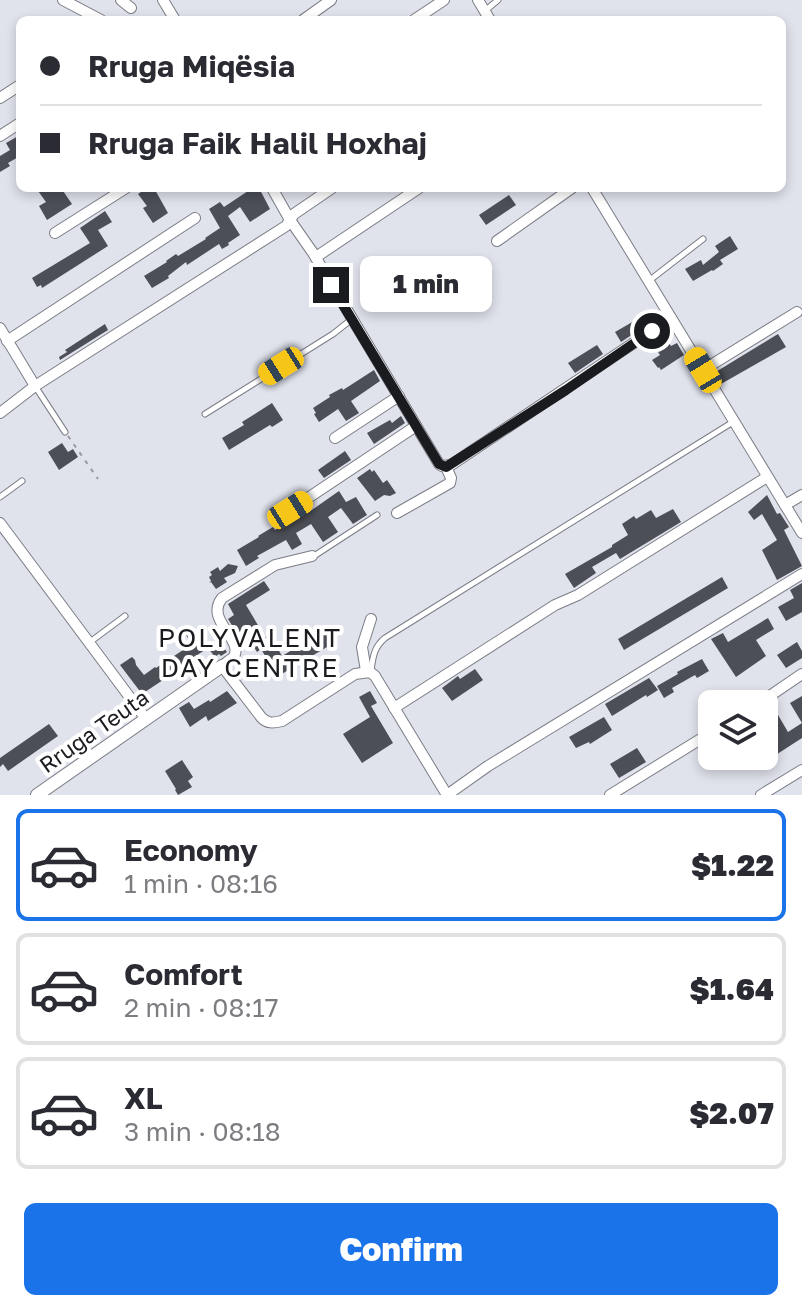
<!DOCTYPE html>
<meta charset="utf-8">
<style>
:root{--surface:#fff;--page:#f2f2f3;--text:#2b2b33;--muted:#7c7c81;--line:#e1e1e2;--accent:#1a73e8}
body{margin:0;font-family:"Golos Text",sans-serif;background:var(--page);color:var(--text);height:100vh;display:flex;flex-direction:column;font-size:30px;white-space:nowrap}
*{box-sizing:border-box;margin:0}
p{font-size:26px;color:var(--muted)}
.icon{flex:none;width:44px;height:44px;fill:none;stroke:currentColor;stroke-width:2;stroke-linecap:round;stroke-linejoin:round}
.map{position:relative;height:795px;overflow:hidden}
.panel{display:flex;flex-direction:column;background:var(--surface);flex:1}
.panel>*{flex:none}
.banner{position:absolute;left:16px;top:16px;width:770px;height:176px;border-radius:12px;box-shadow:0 4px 12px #0003;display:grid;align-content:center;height:176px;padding:0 24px;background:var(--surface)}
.fabs{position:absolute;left:698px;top:690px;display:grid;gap:16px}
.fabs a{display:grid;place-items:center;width:80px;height:80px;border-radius:12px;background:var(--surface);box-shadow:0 4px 12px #0003;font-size:40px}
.end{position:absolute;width:36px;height:36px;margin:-18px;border:10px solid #1a1b1e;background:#fff;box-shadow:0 0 0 4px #fff}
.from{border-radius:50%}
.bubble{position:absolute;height:56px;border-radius:12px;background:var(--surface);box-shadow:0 4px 12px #0003;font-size:26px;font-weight:800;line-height:56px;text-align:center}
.car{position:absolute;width:24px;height:48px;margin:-24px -12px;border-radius:10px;box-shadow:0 0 6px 2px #0007;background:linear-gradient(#f5c518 24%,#345 0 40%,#f5c518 0 76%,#345 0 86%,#f5c518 0)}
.banner b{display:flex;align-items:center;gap:28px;height:76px;font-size:30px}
.banner b+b{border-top:2px solid var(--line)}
.banner i{width:20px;height:20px;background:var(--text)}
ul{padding:14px 0 0;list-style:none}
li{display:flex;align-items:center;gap:24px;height:112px;margin:0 16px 12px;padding:0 8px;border:4px solid var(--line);border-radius:12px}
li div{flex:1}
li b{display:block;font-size:30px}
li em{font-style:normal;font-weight:800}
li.selected{border-color:var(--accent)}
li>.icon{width:72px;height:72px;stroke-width:1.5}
.primary-button{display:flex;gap:16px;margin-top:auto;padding:16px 24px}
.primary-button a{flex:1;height:92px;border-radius:12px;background:var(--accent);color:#fff;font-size:32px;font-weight:800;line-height:92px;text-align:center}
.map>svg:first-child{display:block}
.building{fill:#4d4f57}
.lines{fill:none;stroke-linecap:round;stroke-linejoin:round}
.service-casing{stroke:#7b7d86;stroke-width:7}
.minor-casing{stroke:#7b7d86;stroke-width:12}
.tertiary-casing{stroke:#7b7d86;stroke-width:14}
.path{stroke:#9899a1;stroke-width:2;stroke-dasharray:4 6;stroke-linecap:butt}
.service{stroke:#fff;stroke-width:5}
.minor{stroke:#fff;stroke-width:10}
.tertiary{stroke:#fff;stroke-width:12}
.route{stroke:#1a1b1e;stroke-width:10}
.labels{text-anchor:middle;stroke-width:8;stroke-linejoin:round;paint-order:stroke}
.street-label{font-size:22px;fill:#1a1b1e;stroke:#fff}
.quarter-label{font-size:26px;letter-spacing:2px;fill:#1a1b1e;stroke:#fff}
</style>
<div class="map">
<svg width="802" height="795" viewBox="0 0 802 795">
<rect width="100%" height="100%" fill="#e0e2ec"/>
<g class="building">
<path d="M20 135V156L8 163 10 166 0 172V156L10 150 6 143Z"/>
<path d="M36 188H61L72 204 47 220 39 206 46 202Z"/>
<path d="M147 188H154L168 213 153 223 143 208 147 206 138 194Z"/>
<path d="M246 188H259L270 209 250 222 240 207 228 216 240 235 228 243 229 245 222 249 219 244 187 265 186 262 168 276 169 278 152 288 144 276 167 262 166 261 176 254 178 256 206 239 205 238 220 228 209 209 220 202 224 207 248 191Z"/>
<path d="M509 195 516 205 486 225 479 215Z"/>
<path d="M105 211 112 222 98 230 108 246 42 288 41 285 37 287 32 278 90 243 80 228Z"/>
<path d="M730 236 738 249 720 260 723 264 713 271 712 270 693 281 685 269 701 260 703 265 719 252 715 246Z"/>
<path d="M648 313 653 321 621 342 615 332Z"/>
<path d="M105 324 108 330 60 360 59 357 67 352 65 350Z"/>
<path d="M662 333 671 346 677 343 684 355 661 370 659 367 658 368 652 360 660 355 651 341Z"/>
<path d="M778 334 786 347 721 384 714 373Z"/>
<path d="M597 345 603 354 575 373 568 363Z"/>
<path d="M374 370 380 381 351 401 359 413 346 421 338 409 319 422 314 414 316 413 313 408 330 397 329 395 342 388 343 390Z"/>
<path d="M272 403 283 420 272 427 270 425 229 450 222 438 244 425 242 422Z"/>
<path d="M401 416 405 423 374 444 367 433 390 420 392 423Z"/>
<path d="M62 443 68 452 73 449 78 457 59 470 48 452Z"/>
<path d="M345 451 351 460 324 478 318 470Z"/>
<path d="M370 469 372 472 374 470 383 483 387 480 396 493 390 496 384 495 375 501 357 478Z"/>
<path d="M339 491 346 502 356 497 367 515 353 524 341 508 328 517 338 532 323 542 311 524 296 533 302 544 292 550 286 540 257 556 259 558 246 566 237 550 259 537 258 536 273 527 275 530 307 509 309 512Z"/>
<path d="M767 495 777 514 780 513 789 527 784 530 802 566 777 580 762 550 777 540 762 514 754 520 748 512Z"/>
<path d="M673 509 681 522 620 559 616 553 592 567 596 573 574 588 565 574 612 547V545L628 535 622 524 634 516 636 519 651 510 656 518Z"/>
<path d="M228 564 238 566 235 573 224 578 227 582 216 589 211 582 209 583 211 581 209 577 212 575 210 572 218 567 220 571Z"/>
<path d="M722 577 728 588 624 650 618 639Z"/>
<path d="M264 581 270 590 246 605 265 637 270 635 282 656 322 632 323 634 326 632 332 644 275 678 267 666 270 664 261 649 257 652 246 634 240 638 228 619 234 615 228 604Z"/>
<path d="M802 583V612L786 621 778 607 794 598 790 590Z"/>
<path d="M768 618 774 629 756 640 766 656 736 677 711 639 723 633 728 642Z"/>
<path d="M189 628 198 641 202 638 208 647 218 640 227 652 221 656 219 654 215 657 208 648 191 659 193 661 182 669 181 668 142 694 120 665 132 657 135 660 136 665 144 675 155 667 156 668 192 644 184 632Z"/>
<path d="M797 642 802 651V658L786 668 777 655Z"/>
<path d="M702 659 709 671 697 678 695 675 672 688 674 692 664 698 657 686 678 674 677 672Z"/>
<path d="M475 669 483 680 452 701 442 688 458 676 460 679Z"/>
<path d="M649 678 658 690 647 697 646 695 612 716 605 704Z"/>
<path d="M227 691 237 703 208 721 206 716 190 727 179 708 189 702 194 709 209 700 210 702Z"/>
<path d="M370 691 377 703 371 706 393 743 362 763 343 734 370 717 359 697Z"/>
<path d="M802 696V738L768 760 764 753V747L770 744 764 733V723L778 715 788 732 802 723 790 703Z"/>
<path d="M604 717 612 730 590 744 589 742 576 748 569 737Z"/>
<path d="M49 724 58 736 8 771 3 764 0 767V758Z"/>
<path d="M637 748 646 762 619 778 610 764Z"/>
<path d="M182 760 193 777 188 781 192 787 178 795 175 790 176 789 165 771Z"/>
</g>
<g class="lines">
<g class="service-casing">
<g id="service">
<path d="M486 10 498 0"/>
<path d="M650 280 703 239"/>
<path d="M35 386 65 432"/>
<path d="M205 414 333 334 352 319"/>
<path d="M0 497 22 481"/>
<path d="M314 556 377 515"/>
<path d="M90 642 125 616"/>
<path d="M371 670C373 657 374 647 385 638L733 422"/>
</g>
</g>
<g class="minor-casing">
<g id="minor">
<path d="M63 0 101 20"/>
<path d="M121 0 131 8"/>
<path d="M163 0 175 20"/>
<path d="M478 0 490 20"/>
<path d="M303 20 331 0"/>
<path d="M414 20 444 0"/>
<path d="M0 98 20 85"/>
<path d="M0 136 20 123"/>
<path d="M272 188 290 220 313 253 439 464 442 466 451 465 671 318"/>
<path d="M592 188 802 533"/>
<path d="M55 233 126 188"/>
<path d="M497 241 572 188"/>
<path d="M316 257 419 188"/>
<path d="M0 328 35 386"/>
<path d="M7 341 195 218"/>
<path d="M703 370 797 312"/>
<path d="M0 413 35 386 286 226 294 214 332 188"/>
<path d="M335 438 399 396"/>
<path d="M785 505 802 495"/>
<path d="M290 510 416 426"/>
<path d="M397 513 450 483 451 478 446 467"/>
<path d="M0 523 146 719"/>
<path d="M312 556 275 565 222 598C204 621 246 640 233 658 232 658 223 665 222 666L261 717C267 724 273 723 282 721L355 674 370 672 375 676 447 795"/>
<path d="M366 671 362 647 371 619"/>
<path d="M758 704 802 674"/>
<path d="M394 708 555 605 578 595 767 477"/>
<path d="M447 795 488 766 802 574"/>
<path d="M610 795 712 732"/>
<path d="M761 795 802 770"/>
</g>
</g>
<g class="tertiary-casing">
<path id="tertiary" d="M37 795 222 666"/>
</g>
<path class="path" d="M68 436 98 479"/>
<use href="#service" class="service"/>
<use href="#minor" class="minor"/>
<use href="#tertiary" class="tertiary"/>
</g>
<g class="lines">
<path class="route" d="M331 285 439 464 446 467 566 390 652 331"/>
</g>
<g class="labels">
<g class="street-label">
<text transform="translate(94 731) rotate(-35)" y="8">Rruga Teuta</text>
</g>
<g class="quarter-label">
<text x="250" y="647">POLYVALENT<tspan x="250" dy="30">DAY CENTRE</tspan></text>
</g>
</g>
</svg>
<div class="fabs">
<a><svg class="icon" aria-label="layers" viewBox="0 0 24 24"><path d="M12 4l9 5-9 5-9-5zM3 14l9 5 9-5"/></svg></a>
</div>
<i class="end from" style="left:652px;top:331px"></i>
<i class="end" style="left:331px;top:285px"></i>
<div class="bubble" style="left:360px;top:256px;width:132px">1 min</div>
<i class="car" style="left:281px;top:366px;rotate:238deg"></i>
<i class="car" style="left:703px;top:370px;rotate:329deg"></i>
<i class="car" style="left:290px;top:510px;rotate:58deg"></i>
<div class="banner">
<b><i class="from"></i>Rruga Miqësia</b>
<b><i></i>Rruga Faik Halil Hoxhaj</b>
</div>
</div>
<section class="panel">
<ul>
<li class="selected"><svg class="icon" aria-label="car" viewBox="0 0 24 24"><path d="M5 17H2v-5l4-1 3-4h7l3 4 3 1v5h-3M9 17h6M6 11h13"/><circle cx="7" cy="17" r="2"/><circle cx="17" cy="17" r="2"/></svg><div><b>Economy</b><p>1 min · 08:16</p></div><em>$1.22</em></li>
<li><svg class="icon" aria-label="car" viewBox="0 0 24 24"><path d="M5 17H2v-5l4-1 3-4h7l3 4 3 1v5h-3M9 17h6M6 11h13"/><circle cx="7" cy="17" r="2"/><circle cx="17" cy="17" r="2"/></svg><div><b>Comfort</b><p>2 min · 08:17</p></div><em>$1.64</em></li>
<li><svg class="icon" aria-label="car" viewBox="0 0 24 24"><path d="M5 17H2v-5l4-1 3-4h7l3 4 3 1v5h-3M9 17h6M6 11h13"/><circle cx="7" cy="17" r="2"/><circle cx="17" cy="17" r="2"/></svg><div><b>XL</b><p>3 min · 08:18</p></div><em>$2.07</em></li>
</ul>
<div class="primary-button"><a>Confirm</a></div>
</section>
